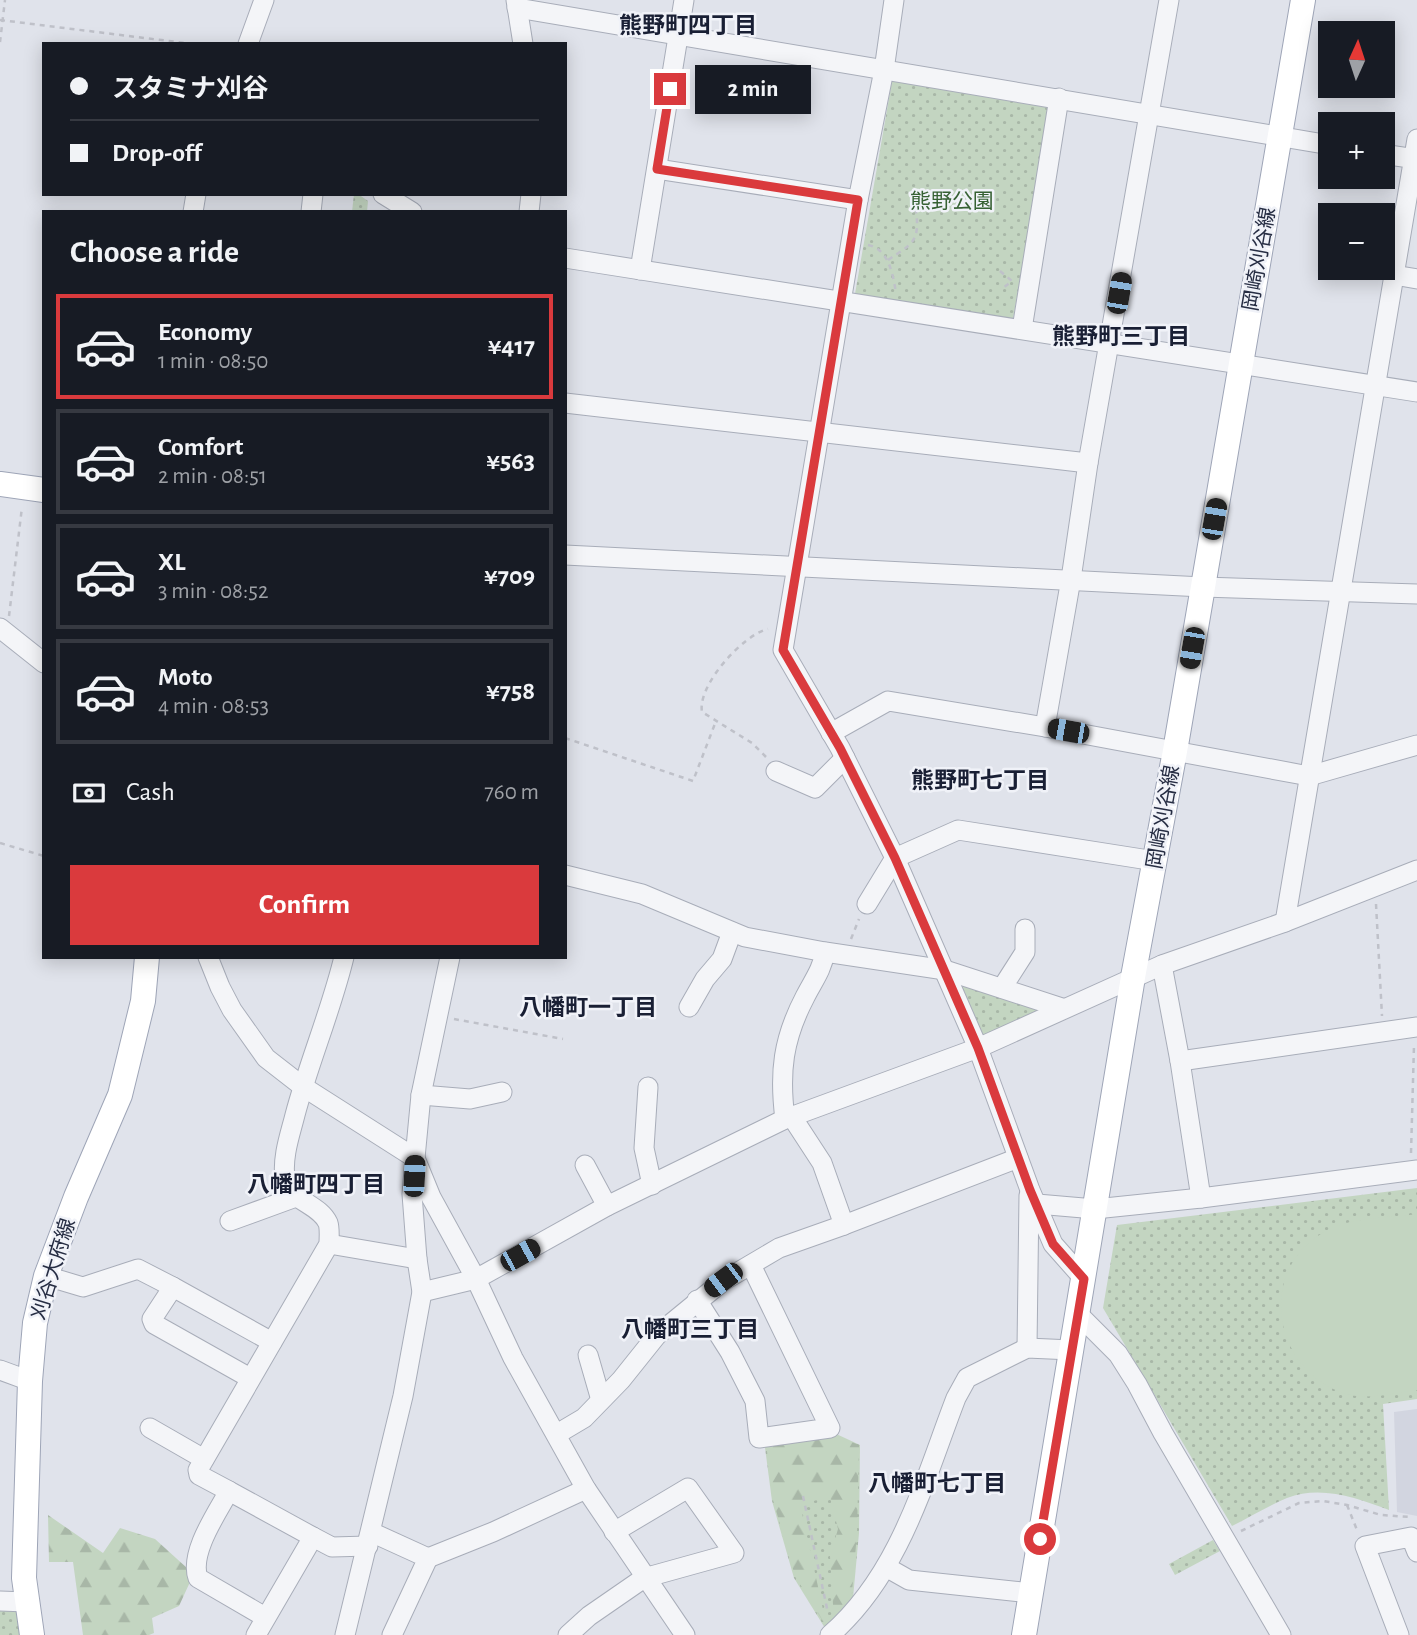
<!DOCTYPE html>
<meta charset="utf-8">
<style>
:root{--surface:#171b24;--page:#20242c;--text:#f1f3f6;--muted:#9ea1a6;--line:#363941;--accent:#da3a3d}
body{margin:0;font-family:"Alegreya Sans","Noto Sans JP",sans-serif;background:var(--page);color:var(--text);height:100vh;display:flex;flex-direction:column;font-size:26px;white-space:nowrap}
*{box-sizing:border-box;margin:0}
p{font-size:23px;color:var(--muted)}
.icon{flex:none;width:38px;height:38px;fill:none;stroke:currentColor;stroke-width:2;stroke-linecap:round;stroke-linejoin:round}
.map{position:relative;flex:1;overflow:hidden}
.panel{position:absolute;left:42px;top:210px;width:525px;height:749px;display:flex;flex-direction:column;background:var(--surface);border-radius:0px;box-shadow:0 4px 18px #0003}
.panel>*{flex:none}
.hud{position:absolute;left:42px;top:42px;width:525px;height:154px;border-radius:0px;box-shadow:0 4px 18px #0003;display:grid;align-content:center;height:154px;padding:0 28px;background:var(--surface)}
.needle{width:46px;rotate:3deg}
.tools{position:absolute;left:1318px;top:21px;display:grid;gap:14px}
.tools a{display:grid;place-items:center;width:77px;height:77px;border-radius:0px;background:var(--surface);box-shadow:0 4px 18px #0003;font-size:35px}
.end{position:absolute;width:32px;height:32px;margin:-16px;border:9px solid #da3a3d;background:#fff;box-shadow:0 0 0 4px #fff}
.from{border-radius:50%}
.bubble{position:absolute;height:49px;border-radius:0px;background:var(--surface);box-shadow:0 4px 18px #0003;font-size:23px;font-weight:600;line-height:49px;text-align:center}
.car{position:absolute;width:21px;height:42px;margin:-21px -10px;border-radius:9px;box-shadow:0 0 5px 2px #0007;background:linear-gradient(#222 24%,#8ab4d8 0 40%,#222 0 76%,#8ab4d8 0 86%,#222 0)}
.hud b{display:flex;align-items:center;gap:24px;height:66px;font-size:26px}
.hud b+b{border-top:2px solid var(--line)}
.hud i{width:18px;height:18px;background:var(--text)}
ul{padding:0;list-style:none}
li{display:flex;align-items:center;gap:21px;height:105px;margin:0 14px 10px;padding:0 14px;border:4px solid var(--line);border-radius:0px}
li div{flex:1}
li b{display:block;font-size:26px}
li em{font-style:normal;font-weight:600}
li.current{border-color:var(--accent)}
li>.icon{width:63px;height:63px;stroke-width:1.5}
h2{padding:0 28px;font-size:32px;line-height:84px}
.pay{display:flex;align-items:center;gap:18px;height:77px;padding:0 28px;font-size:26px}
.pay p{margin-inline-start:auto}
.button{display:flex;gap:14px;margin-top:auto;padding:14px 28px}
.button a{flex:1;height:80px;border-radius:0px;background:var(--accent);color:#fff;font-size:28px;font-weight:600;line-height:80px;text-align:center}
.map>svg:first-child{display:block}
.built{fill:#d2d5e0}
.green{fill:url(#green-dots)}
.forest{fill:url(#forest-firs)}
.pitch{fill:#c3d5c1}
.lines{fill:none;stroke-linecap:round;stroke-linejoin:round}
.minor-casing{stroke:#a8adb9;stroke-width:21}
.major-casing{stroke:#9ea5b7;stroke-width:26}
.path{stroke:#bfc1c9;stroke-width:2.5;stroke-dasharray:5 5;stroke-linecap:butt}
.minor{stroke:#f4f5f8;stroke-width:19}
.major{stroke:#fff;stroke-width:24}
.route{stroke:#da3a3d;stroke-width:9}
.labels{text-anchor:middle;stroke-width:5;stroke-linejoin:round;paint-order:stroke}
.park-label{font-size:21px;fill:#366133;stroke:#f0f2f8}
.street-label{font-size:21px;fill:#272e44;stroke:#f0f2f8}
.neighbourhood-label{font-size:23px;font-weight:bold;fill:#191f34;stroke:#f0f2f8}
</style>
<div class="map">
<svg width="1417" height="1635" viewBox="0 0 1417 1635">
<defs>
<pattern id="green-dots" width="8" height="8" patternUnits="userSpaceOnUse" patternTransform="scale(1.75)"><rect width="8" height="8" fill="#c3d5c1"/><path d="M2 2h.1M6 6h.1" fill="none" stroke="#a8b7a7" stroke-width="1.8" stroke-linecap="round"/></pattern>
<pattern id="forest-firs" width="22" height="20" patternUnits="userSpaceOnUse" patternTransform="scale(1.75)"><rect width="22" height="20" fill="#c3d5c1"/><path d="M5 1l3.5 6h-7zM16 11l3.5 6h-7z" fill="#a8b7a7"/></pattern>
</defs>
<rect width="100%" height="100%" fill="#e0e3eb"/>
<path class="built" d="M1417 1409V1516L1397 1512 1394 1412Z"/>
<g class="green">
<path d="M892 81 1050 108 1013 319 855 294Z"/>
<path d="M354 194H358L368 201 367 212H352Z"/>
<path d="M960 983 1042 1009 982 1036Z"/>
<path d="M1417 1188V1399L1383 1404 1389 1510C1357 1498 1321 1485 1287 1498 1268 1506 1250 1517 1232 1526L1103 1308 1117 1225Z"/>
<path d="M832 1432 860 1445 859 1533 852 1609 828 1633 794 1578 772 1501 764 1440Z"/>
<path d="M1213 1540 1220 1551 1175 1575 1169 1564Z"/>
<path d="M0 1601 27 1602 32 1635H0Z"/>
</g>
<g class="forest">
<path d="M832 1434 859 1445 857 1533 851 1604 834 1621 830 1556 838 1529 830 1497 800 1504 827 1628 795 1576 773 1500 766 1443Z"/>
<path d="M48 1515 103 1553 120 1528 155 1539 187 1568 190 1582 179 1606 152 1618 154 1633 149 1635H83L73 1562H49Z"/>
</g>
<path class="pitch" d="M1417 1214V1390C1394 1393 1366 1401 1343 1393 1270 1368 1257 1265 1328 1230 1353 1217 1389 1218 1417 1214Z"/>
<g class="lines">
<g class="minor-casing">
<g id="minor">
<path d="M516 0 523 44"/>
<path d="M894 0 884 70 858 200 783 650 840 748 895 858 978 1048 1162 965 1285 922 1417 870"/>
<path d="M517 8 1330 145"/>
<path d="M248 44 264 0"/>
<path d="M1382 154 1417 159"/>
<path d="M657 169 858 200"/>
<path d="M383 194 412 212"/>
<path d="M193 212 196 194"/>
<path d="M311 212 313 194"/>
<path d="M529 212 531 194"/>
<path d="M565 258 1417 392"/>
<path d="M640 270 684 0"/>
<path d="M1394 275 1417 279"/>
<path d="M1022 329 1059 98"/>
<path d="M565 403 1088 463"/>
<path d="M565 555 1203 587 1417 594"/>
<path d="M0 628 44 663"/>
<path d="M1045 727 1071 579 1088 463 1169 0"/>
<path d="M831 733 888 701 1045 727 1309 776 1417 745"/>
<path d="M776 771 815 788 845 758"/>
<path d="M565 875 642 894 745 937 825 952 945 970 1062 1008"/>
<path d="M867 904 895 858 958 830 1155 861"/>
<path d="M1285 922 1417 139"/>
<path d="M208 957 220 987 232 1010 266 1058 302 1086 415 1158 431 1197 476 1279 513 1358 586 1489 685 1635"/>
<path d="M1162 965 1180 1061 1201 1198"/>
<path d="M1002 988 1025 952V929"/>
<path d="M689 1007 705 979 722 959 732 932"/>
<path d="M1180 1061 1417 1027"/>
<path d="M648 1087 644 1148 652 1185"/>
<path d="M421 1095 470 1099 502 1092"/>
<path d="M792 1117 822 1163 844 1225"/>
<path d="M785 1119C779 1072 783 1039 805 997 813 981 822 970 825 952"/>
<path d="M585 1165 607 1206"/>
<path d="M1037 1204 1095 1209 1201 1198 1417 1170"/>
<path d="M230 1221 296 1197"/>
<path d="M329 1244 417 1259"/>
<path d="M46 1276 83 1287 138 1269 173 1287"/>
<path d="M422 1292 476 1279 607 1206 785 1119 978 1048 1030 1190 1053 1244 1084 1279"/>
<path d="M697 1300 730 1352 755 1401 759 1438 830 1428 751 1265"/>
<path d="M1079 1315 1118 1354 1137 1384 1163 1433 1281 1635"/>
<path d="M1027 1348 1029 1195"/>
<path d="M588 1355 601 1400"/>
<path d="M0 1370 30 1381"/>
<path d="M250 1378 154 1324 152 1319 173 1287 272 1342"/>
<path d="M150 1428 204 1459"/>
<path d="M557 1434 584 1418 621 1380 657 1335 723 1281 779 1248 844 1225 1018 1158"/>
<path d="M229 1491 199 1475 198 1470 329 1244C329 1237 330 1229 328 1223 319 1203 288 1201 285 1178 282 1157 290 1135 295 1115 309 1062 331 1011 344 957"/>
<path d="M371 1532 428 1558 392 1635"/>
<path d="M313 1537 332 1547 368 1546"/>
<path d="M428 1558 493 1532 586 1489"/>
<path d="M886 1567 909 1580 1031 1593"/>
<path d="M0 1601 27 1602"/>
<path d="M256 1635 313 1537 229 1491C217 1513 189 1553 198 1578L265 1617"/>
<path d="M345 1635 403 1396 422 1292 417 1259 412 1194 415 1158 421 1095 450 957"/>
<path d="M568 1635 589 1616 644 1578 734 1553 688 1488 614 1532"/>
<path d="M830 1635C900 1574 924 1481 956 1398L967 1378 1027 1348 1072 1350"/>
<path d="M1399 1635 1365 1546 1411 1537 1417 1552"/>
</g>
</g>
<g class="major-casing">
<g id="major">
<path d="M0 484 44 490"/>
<path d="M32 1635 24 1578 30 1381 35 1323 46 1276 76 1197 120 1095 143 1001 147 957"/>
<path d="M1024 1635 1133 977 1175 751 1303 0"/>
</g>
</g>
<g class="path">
<path d="M0 20 193 44"/>
<path d="M0 42 5 0"/>
<path d="M868 245C889 249 893 275 896 293"/>
<path d="M888 260C913 243 920 242 916 210"/>
<path d="M1000 271 1012 281 1003 288"/>
<path d="M9 616 22 507"/>
<path d="M565 738 693 781 716 721"/>
<path d="M766 757 752 743 702 712C697 685 744 634 768 629"/>
<path d="M0 843 44 856"/>
<path d="M1376 904 1382 1016"/>
<path d="M851 939 859 919"/>
<path d="M454 1019 563 1039"/>
<path d="M1411 1153 1414 1045"/>
<path d="M803 1496 828 1613"/>
<path d="M1347 1505 1357 1530"/>
<path d="M1241 1531 1299 1503 1323 1501 1347 1505 1381 1515 1410 1517"/>
</g>
<use href="#minor" class="minor"/>
<use href="#major" class="major"/>
</g>
<g class="lines">
<path class="route" d="M670 89 657 169 858 200 783 650 840 748 895 858 978 1048 1030 1190 1053 1244 1084 1279 1040 1539"/>
</g>
<g class="labels">
<g class="park-label">
<text x="952" y="208">熊野公園</text>
</g>
<g class="street-label">
<text transform="translate(1259 259) rotate(-80)" y="7">岡崎刈谷線</text>
<text transform="translate(1163 817) rotate(-80)" y="7">岡崎刈谷線</text>
<text transform="translate(53 1269) rotate(-73)" y="7">刈谷大府線</text>
</g>
<g class="neighbourhood-label">
<text x="688" y="33">熊野町四丁目</text>
<text x="1121" y="344">熊野町三丁目</text>
<text x="980" y="788">熊野町七丁目</text>
<text x="588" y="1015">八幡町一丁目</text>
<text x="316" y="1192">八幡町四丁目</text>
<text x="690" y="1337">八幡町三丁目</text>
<text x="937" y="1491">八幡町七丁目</text>
</g>
</g>
</svg>
<div class="tools">
<a><svg class="needle" viewBox="-14 -14 28 28"><path d="M0-13l5 13h-10z" fill="#e53935"/><path d="M0 13l5-13h-10z" fill="#9ea1a6"/></svg></a>
<a>+</a>
<a>−</a>
</div>
<i class="end from" style="left:1040px;top:1539px"></i>
<i class="end" style="left:670px;top:89px"></i>
<div class="bubble" style="left:695px;top:65px;width:116px">2 min</div>
<i class="car" style="left:1119px;top:293px;rotate:10deg"></i>
<i class="car" style="left:1214px;top:519px;rotate:10deg"></i>
<i class="car" style="left:1192px;top:648px;rotate:190deg"></i>
<i class="car" style="left:1068px;top:731px;rotate:280deg"></i>
<i class="car" style="left:414px;top:1176px;rotate:3deg"></i>
<i class="car" style="left:520px;top:1255px;rotate:61deg"></i>
<i class="car" style="left:723px;top:1280px;rotate:233deg"></i>
<div class="hud">
<b><i class="from"></i>スタミナ刈谷</b>
<b><i></i>Drop-off</b>
</div>
<section class="panel">
<h2>Choose a ride</h2>
<ul>
<li class="current"><svg class="icon" aria-label="car" viewBox="0 0 24 24"><path d="M5 17H2v-5l4-1 3-4h7l3 4 3 1v5h-3M9 17h6M6 11h13"/><circle cx="7" cy="17" r="2"/><circle cx="17" cy="17" r="2"/></svg><div><b>Economy</b><p>1 min · 08:50</p></div><em>¥417</em></li>
<li><svg class="icon" aria-label="car" viewBox="0 0 24 24"><path d="M5 17H2v-5l4-1 3-4h7l3 4 3 1v5h-3M9 17h6M6 11h13"/><circle cx="7" cy="17" r="2"/><circle cx="17" cy="17" r="2"/></svg><div><b>Comfort</b><p>2 min · 08:51</p></div><em>¥563</em></li>
<li><svg class="icon" aria-label="car" viewBox="0 0 24 24"><path d="M5 17H2v-5l4-1 3-4h7l3 4 3 1v5h-3M9 17h6M6 11h13"/><circle cx="7" cy="17" r="2"/><circle cx="17" cy="17" r="2"/></svg><div><b>XL</b><p>3 min · 08:52</p></div><em>¥709</em></li>
<li><svg class="icon" aria-label="car" viewBox="0 0 24 24"><path d="M5 17H2v-5l4-1 3-4h7l3 4 3 1v5h-3M9 17h6M6 11h13"/><circle cx="7" cy="17" r="2"/><circle cx="17" cy="17" r="2"/></svg><div><b>Moto</b><p>4 min · 08:53</p></div><em>¥758</em></li>
</ul>
<div class="pay"><svg class="icon" aria-label="cash" viewBox="0 0 24 24"><path d="M3 7h18v10H3z"/><circle cx="12" cy="12" r="2"/></svg>Cash<p>760 m</p></div>
<div class="button"><a>Confirm</a></div>
</section>
</div>
